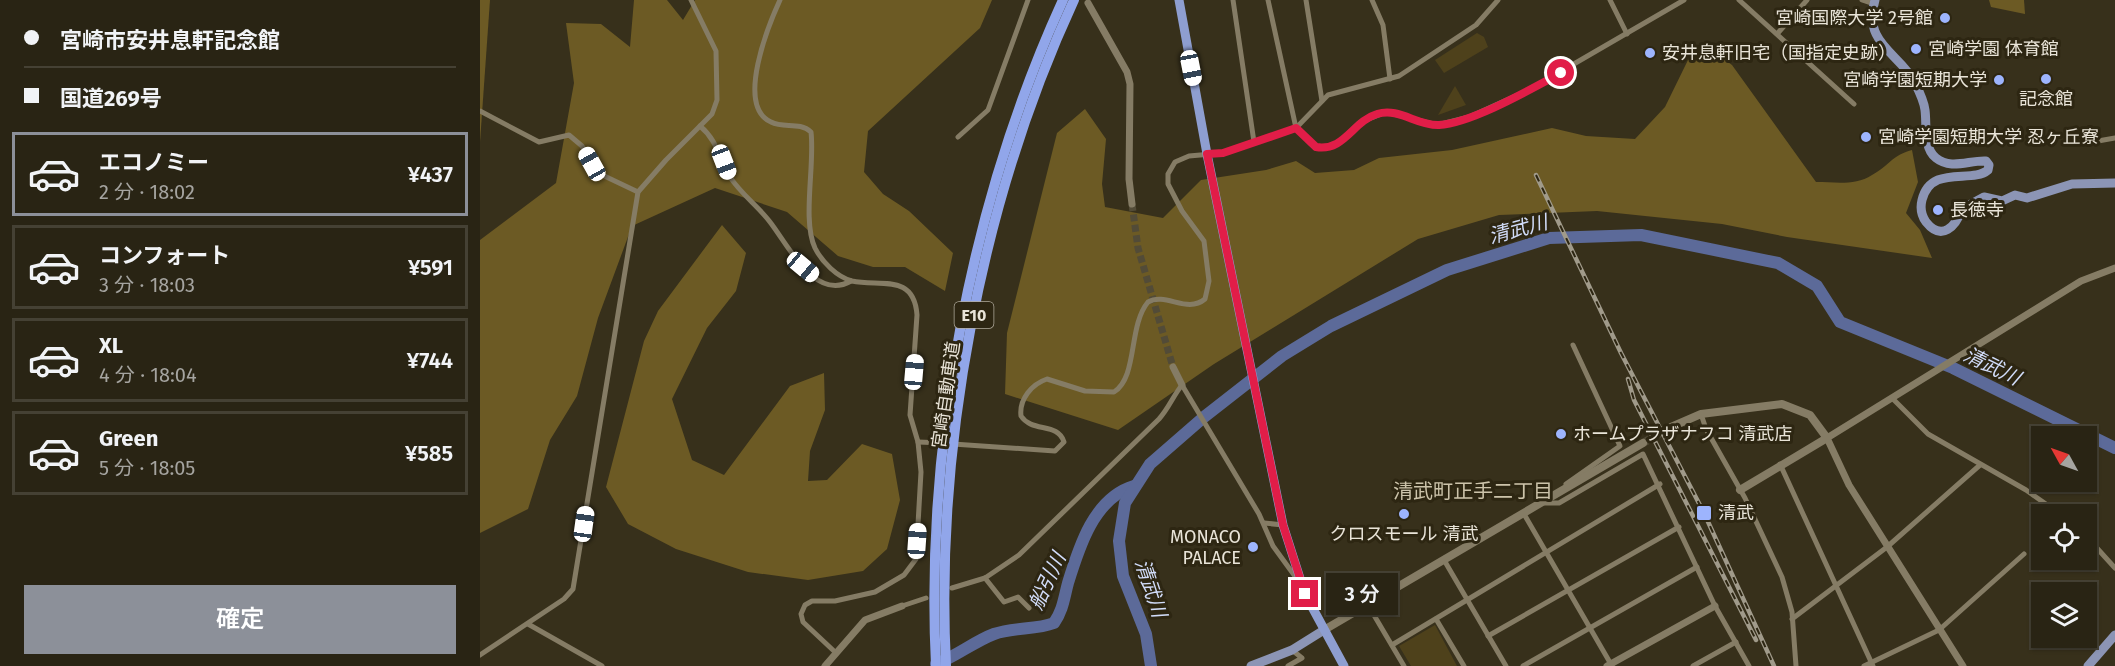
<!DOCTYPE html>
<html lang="ja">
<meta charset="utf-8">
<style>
:root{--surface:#292414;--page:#312c1d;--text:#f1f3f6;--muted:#a5a4a0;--line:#454134;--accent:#8c9099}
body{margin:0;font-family:"Fira Sans","Noto Sans JP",sans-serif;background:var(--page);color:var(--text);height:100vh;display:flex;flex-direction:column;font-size:22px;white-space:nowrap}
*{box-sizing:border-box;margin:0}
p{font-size:20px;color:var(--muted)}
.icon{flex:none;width:33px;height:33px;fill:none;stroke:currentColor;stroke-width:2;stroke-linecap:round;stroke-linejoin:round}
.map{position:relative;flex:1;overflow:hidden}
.details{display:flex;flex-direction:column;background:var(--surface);width:480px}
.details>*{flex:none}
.hud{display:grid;align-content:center;height:132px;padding:0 24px;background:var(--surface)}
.needle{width:39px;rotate:310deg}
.tools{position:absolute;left:1551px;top:426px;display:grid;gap:12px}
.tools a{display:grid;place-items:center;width:66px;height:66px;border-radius:0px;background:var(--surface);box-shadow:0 2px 4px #0004,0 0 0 2px var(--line);font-size:30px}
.end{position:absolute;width:27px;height:27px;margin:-14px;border:8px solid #e11d48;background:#fff;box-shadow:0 0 0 3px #fff}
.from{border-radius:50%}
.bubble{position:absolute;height:42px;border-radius:0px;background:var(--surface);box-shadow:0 2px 4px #0004,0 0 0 2px var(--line);font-size:20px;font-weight:600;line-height:42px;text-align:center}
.car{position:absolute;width:18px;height:36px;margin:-18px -9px;border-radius:8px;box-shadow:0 0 4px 2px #0007;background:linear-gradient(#fff 24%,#345 0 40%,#fff 0 76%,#345 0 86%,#fff 0)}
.hud b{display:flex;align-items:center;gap:21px;height:57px;font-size:22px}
.hud b+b{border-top:2px solid var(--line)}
.hud i{width:15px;height:15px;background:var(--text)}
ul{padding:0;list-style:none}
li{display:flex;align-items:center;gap:18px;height:84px;margin:0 12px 9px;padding:0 12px;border:3px solid var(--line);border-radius:0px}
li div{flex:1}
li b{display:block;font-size:22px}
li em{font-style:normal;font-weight:600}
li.on{border-color:var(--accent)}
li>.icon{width:54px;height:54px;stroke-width:1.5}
.primary-button{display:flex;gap:12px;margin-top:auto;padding:12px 24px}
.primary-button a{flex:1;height:69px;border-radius:0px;background:var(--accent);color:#fff;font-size:24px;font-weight:600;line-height:69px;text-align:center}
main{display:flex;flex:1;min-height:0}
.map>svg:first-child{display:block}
.green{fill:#4e411b}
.forest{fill:#6c5a24}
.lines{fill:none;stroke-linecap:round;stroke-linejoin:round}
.river{stroke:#5c6a99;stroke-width:12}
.tertiary-tunnel{stroke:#524b37;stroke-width:7;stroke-dasharray:7 3.5;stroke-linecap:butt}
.secondary-tunnel{stroke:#524b37;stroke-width:8;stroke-dasharray:8 4;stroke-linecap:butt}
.minor{stroke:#857c65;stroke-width:5}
.tertiary{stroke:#857c65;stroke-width:7}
.secondary{stroke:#857c65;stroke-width:8}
.primary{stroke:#8c95b5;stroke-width:9}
.trunk{stroke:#8e9ed0;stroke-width:9}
.motorway{stroke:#91a6ea;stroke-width:10}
.rail-casing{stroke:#a09a8a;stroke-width:4.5}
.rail{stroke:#2d2612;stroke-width:2;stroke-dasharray:7;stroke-linecap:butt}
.route{stroke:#e11d48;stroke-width:8}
.poi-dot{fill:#9db4fd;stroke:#2d2612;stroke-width:2}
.labels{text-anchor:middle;stroke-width:6;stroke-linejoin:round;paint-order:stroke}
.shield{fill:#2d2612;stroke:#b1ab9d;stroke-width:1.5}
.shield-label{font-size:16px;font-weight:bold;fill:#e9e4d8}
.poi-label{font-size:18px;fill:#e9e4d8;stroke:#2d2612;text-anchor:start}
.street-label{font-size:18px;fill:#e9e4d8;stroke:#2d2612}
.water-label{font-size:20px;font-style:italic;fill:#d1dcf9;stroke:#2d2612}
.neighbourhood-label{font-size:20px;fill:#ccc3aa;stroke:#2d2612}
</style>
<main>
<section class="details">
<div class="hud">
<b><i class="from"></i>宮崎市安井息軒記念館</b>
<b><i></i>国道269号</b>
</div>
<ul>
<li class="on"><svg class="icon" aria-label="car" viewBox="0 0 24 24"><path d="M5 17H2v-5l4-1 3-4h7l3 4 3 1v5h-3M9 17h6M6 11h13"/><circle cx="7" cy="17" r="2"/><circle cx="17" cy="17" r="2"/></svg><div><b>エコノミー</b><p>2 分 · 18:02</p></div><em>¥437</em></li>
<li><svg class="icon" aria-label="car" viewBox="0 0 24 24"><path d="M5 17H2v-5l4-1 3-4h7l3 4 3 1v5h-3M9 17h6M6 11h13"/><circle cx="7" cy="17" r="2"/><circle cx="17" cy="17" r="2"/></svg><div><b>コンフォート</b><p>3 分 · 18:03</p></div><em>¥591</em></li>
<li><svg class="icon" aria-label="car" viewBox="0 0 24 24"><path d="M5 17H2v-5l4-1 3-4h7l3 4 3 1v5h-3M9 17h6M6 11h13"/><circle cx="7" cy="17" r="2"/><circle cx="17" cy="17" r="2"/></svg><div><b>XL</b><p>4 分 · 18:04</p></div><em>¥744</em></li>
<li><svg class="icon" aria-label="car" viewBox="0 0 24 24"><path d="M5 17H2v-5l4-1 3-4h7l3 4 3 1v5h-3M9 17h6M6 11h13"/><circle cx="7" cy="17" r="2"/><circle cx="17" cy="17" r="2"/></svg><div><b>Green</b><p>5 分 · 18:05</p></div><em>¥585</em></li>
</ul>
<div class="primary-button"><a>確定</a></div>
</section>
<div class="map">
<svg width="1635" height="666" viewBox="0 0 1635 666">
<rect width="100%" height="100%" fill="#37301b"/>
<g class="green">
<path d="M997 33 1004 37 1008 47 964 73 955 60Z"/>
<path d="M975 86 986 105 958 115Z"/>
<path d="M955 625 977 666H931L919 646Z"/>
</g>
<g class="forest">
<path d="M0 0H10L0 142Z"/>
<path d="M154 0H187L203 20 215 0H512L500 28 388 131 384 172 403 194 429 211 473 253 465 291 425 267H393L358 256 307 212 235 188 152 226 118 318 97 396 70 440 48 509 0 533V240L76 183 94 83 86 23 121 24 150 47Z"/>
<path d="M1509 0H1544L1545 14 1511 7Z"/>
<path d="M1233 51 1252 65 1336 182C1355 182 1375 186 1392 175 1409 166 1412 155 1432 150L1438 182 1426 213 1440 230 1452 258 1307 237 1242 224 1117 211 1019 215 938 239 734 364 638 430 525 394 527 333 577 133 605 109 626 139 622 184 625 207 683 218 721 180 786 170 816 161 835 173 874 170 899 158 972 150 1072 128 1106 136 1155 139 1185 107 1208 60Z"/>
<path d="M242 225 266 253 256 291 227 328 192 399 212 460 244 475 310 386 344 373 345 410 330 451 328 481 347 480 382 444 412 454 420 500 407 549 383 571 328 580 268 572 196 549 148 524 126 487 164 341 178 311Z"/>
</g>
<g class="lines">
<g class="river">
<path d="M456 664C477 656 495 641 514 634 534 627 556 630 574 623 583 610 584 598 588 583 599 547 614 498 654 486"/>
<path d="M671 666 666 634 643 576 639 541 645 503 670 464 724 417 802 356 851 326 967 270 1069 238 1161 235 1298 263 1337 286 1360 322 1473 368 1635 448"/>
</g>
<path class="tertiary-tunnel" d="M652 204 658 248 693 367"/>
<path class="secondary-tunnel" d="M1163 443 1191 427"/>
<g class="minor">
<path d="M300 0C289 24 255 106 291 122 304 129 319 121 331 132 335 165 322 220 335 248 342 262 357 277 372 281 400 287 434 273 437 315L430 415 438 442 441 472 436 559 424 575 395 592 355 601H332L325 605 321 614 323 622 355 652"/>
<path d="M753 0 774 142"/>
<path d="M788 0 816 128 831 144 841 148 858 144 879 123 906 112 957 125 989 117 1049 90 1204 0"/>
<path d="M826 0 842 101"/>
<path d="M892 0 903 25 910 79"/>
<path d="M1130 0 1147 34"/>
<path d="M1259 0 1374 104"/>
<path d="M1382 0 1394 4"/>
<path d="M1297 34 1327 0"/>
<path d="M0 111 59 142 89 135 102 146 118 173 158 192"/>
<path d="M220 126C238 141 239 159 250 177 261 194 278 206 290 222 308 245 335 302 371 281"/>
<path d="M478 137 508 110 548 0"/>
<path d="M1618 141 1635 138"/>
<path d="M1412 398 1448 434 1546 490 1580 514"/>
<path d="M1221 414 1226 429 1265 498 1302 577 1312 612 1316 666"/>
<path d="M438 442 464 443"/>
<path d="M473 444 575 451 584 442C578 422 552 433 541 416 539 399 552 384 567 379L605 391 634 392C658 377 648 326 668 302 686 292 707 314 725 299L729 281 724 241 702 211 688 184V174L695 162 709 156 743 153 816 128 848 95 919 76 996 25 1018 0"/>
<path d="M1300 464 1393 666"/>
<path d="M1086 484 1140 446 1093 345"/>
<path d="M1065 503H1079L1163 454 1235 606 1269 666"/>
<path d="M1044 514 1132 666"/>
<path d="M784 523 803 525"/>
<path d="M1606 536 1635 568"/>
<path d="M964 560 1026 666"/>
<path d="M505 578 524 602 538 597 549 608"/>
<path d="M472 588 505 578 539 555 679 419C689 408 693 396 702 385L779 514 793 546 817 579"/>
<path d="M888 605 924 666"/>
<path d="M422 606 446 598"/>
<path d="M956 619 984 666"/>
<path d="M1312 619 1407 547 1500 465"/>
<path d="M48 624 122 666"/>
<path d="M1008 636 1199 527"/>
<path d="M912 645 1180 484"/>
<path d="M0 655 84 599 93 589 158 192 186 160 232 114 237 100 236 51 211 0"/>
<path d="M808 666 822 658 812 650"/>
<path d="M1043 666 1217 567"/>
<path d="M1213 666 1256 642"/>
<path d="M1384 666 1459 630 1544 554"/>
</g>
<g class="tertiary">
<path d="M608 3 647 72 650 84 649 179 652 204"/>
<path d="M693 367 702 385"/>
<path d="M345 666 385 620 422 606"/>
<path d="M1127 666 1235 606"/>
<path d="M1483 666 1369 485 1347 438 1601 281 1635 268"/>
</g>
<g class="secondary">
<path d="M1191 427 1221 414 1302 404 1330 415 1347 438 1260 490"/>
<path d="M844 630 1163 443"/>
</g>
<g class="primary">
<path d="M1395 0C1382 44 1420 53 1435 83 1439 91 1444 101 1445 110 1447 125 1443 148 1456 158 1471 170 1489 160 1506 161L1509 165 1508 170C1492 184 1451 164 1442 200 1440 208 1441 215 1446 222 1462 242 1476 226 1482 209L1504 197 1522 201 1535 195 1547 198 1592 184 1635 183"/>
<path d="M771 666 812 650 844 630"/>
<path d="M1608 666 1635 635"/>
</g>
<path class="trunk" d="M699 0 727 154 803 525 825 594 864 666"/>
<g class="motorway">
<path d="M456 666C445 445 491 201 583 0"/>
<path d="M466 666C455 445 501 201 594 0"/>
</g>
<g class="rail-casing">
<g id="rail">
<path d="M1056 175 1141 353 1224 513 1294 666"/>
<path d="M1148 379 1154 400 1276 640"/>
</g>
</g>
<use href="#rail" class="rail"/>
</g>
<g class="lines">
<path class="route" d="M825 594 803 525 727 154 743 153 816 128 836 147C864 152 873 121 897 114 919 107 937 126 959 125 992 123 1051 89 1081 73"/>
</g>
<g class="poi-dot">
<circle cx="1465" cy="18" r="6"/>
<circle cx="1436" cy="49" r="6"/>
<circle cx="1170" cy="53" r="6"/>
<circle cx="1566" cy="79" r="6"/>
<circle cx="1519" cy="80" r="6"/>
<circle cx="1386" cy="137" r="6"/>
<circle cx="1458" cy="210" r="6"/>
<circle cx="1081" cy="434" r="6"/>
<rect x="1216" y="505" width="16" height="16" rx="3"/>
<circle cx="924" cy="514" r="6"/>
<circle cx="773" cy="547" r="6"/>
</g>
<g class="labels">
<rect class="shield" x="474.5" y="302" width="39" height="26" rx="4.5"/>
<g class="shield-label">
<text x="494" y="321">E10</text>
</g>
<g class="poi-label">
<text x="1453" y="24" text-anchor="end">宮崎国際大学 2号館</text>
<text x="1448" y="55">宮崎学園 体育館</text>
<text x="1182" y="59">安井息軒旧宅（国指定史跡）</text>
<text x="1507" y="86" text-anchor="end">宮崎学園短期大学</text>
<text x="1566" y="105" text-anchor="middle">記念館</text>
<text x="1398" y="143">宮崎学園短期大学 忍ヶ丘寮</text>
<text x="1470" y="216">長徳寺</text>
<text x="1093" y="440">ホームプラザナフコ 清武店</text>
<text x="1238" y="519">清武</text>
<text x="924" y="540" text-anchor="middle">クロスモール 清武</text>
<text x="761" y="543" text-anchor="end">MONACO<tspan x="761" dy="21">PALACE</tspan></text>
</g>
<g class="street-label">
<text transform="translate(466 395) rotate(-82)" y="6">宮崎自動車道</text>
</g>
<g class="water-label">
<text transform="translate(1038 229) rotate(-15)" y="7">清武川</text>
<text transform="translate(1512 366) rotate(26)" y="7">清武川</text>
<text transform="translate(567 581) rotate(-65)" y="7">船引川</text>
<text transform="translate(671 588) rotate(72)" y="7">清武川</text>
</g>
<g class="neighbourhood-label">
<text x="993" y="498">清武町正手二丁目</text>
</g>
</g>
</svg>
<div class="tools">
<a><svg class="needle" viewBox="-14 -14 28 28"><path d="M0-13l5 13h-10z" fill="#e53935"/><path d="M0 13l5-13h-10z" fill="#a5a4a0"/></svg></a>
<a><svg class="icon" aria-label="locate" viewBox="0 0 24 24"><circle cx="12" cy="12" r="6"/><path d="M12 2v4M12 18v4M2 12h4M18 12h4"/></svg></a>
<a><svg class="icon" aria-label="layers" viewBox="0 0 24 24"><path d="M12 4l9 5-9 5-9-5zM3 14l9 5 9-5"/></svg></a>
</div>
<i class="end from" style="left:1081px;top:73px"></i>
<i class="end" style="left:825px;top:594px"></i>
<div class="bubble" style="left:846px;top:573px;width:72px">3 分</div>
<i class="car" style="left:711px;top:68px;rotate:169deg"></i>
<i class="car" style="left:244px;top:162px;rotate:159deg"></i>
<i class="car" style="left:112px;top:164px;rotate:331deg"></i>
<i class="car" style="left:323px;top:267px;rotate:130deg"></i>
<i class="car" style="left:434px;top:372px;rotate:5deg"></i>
<i class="car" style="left:104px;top:524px;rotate:8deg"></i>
<i class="car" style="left:437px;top:541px;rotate:4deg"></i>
</div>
</main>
